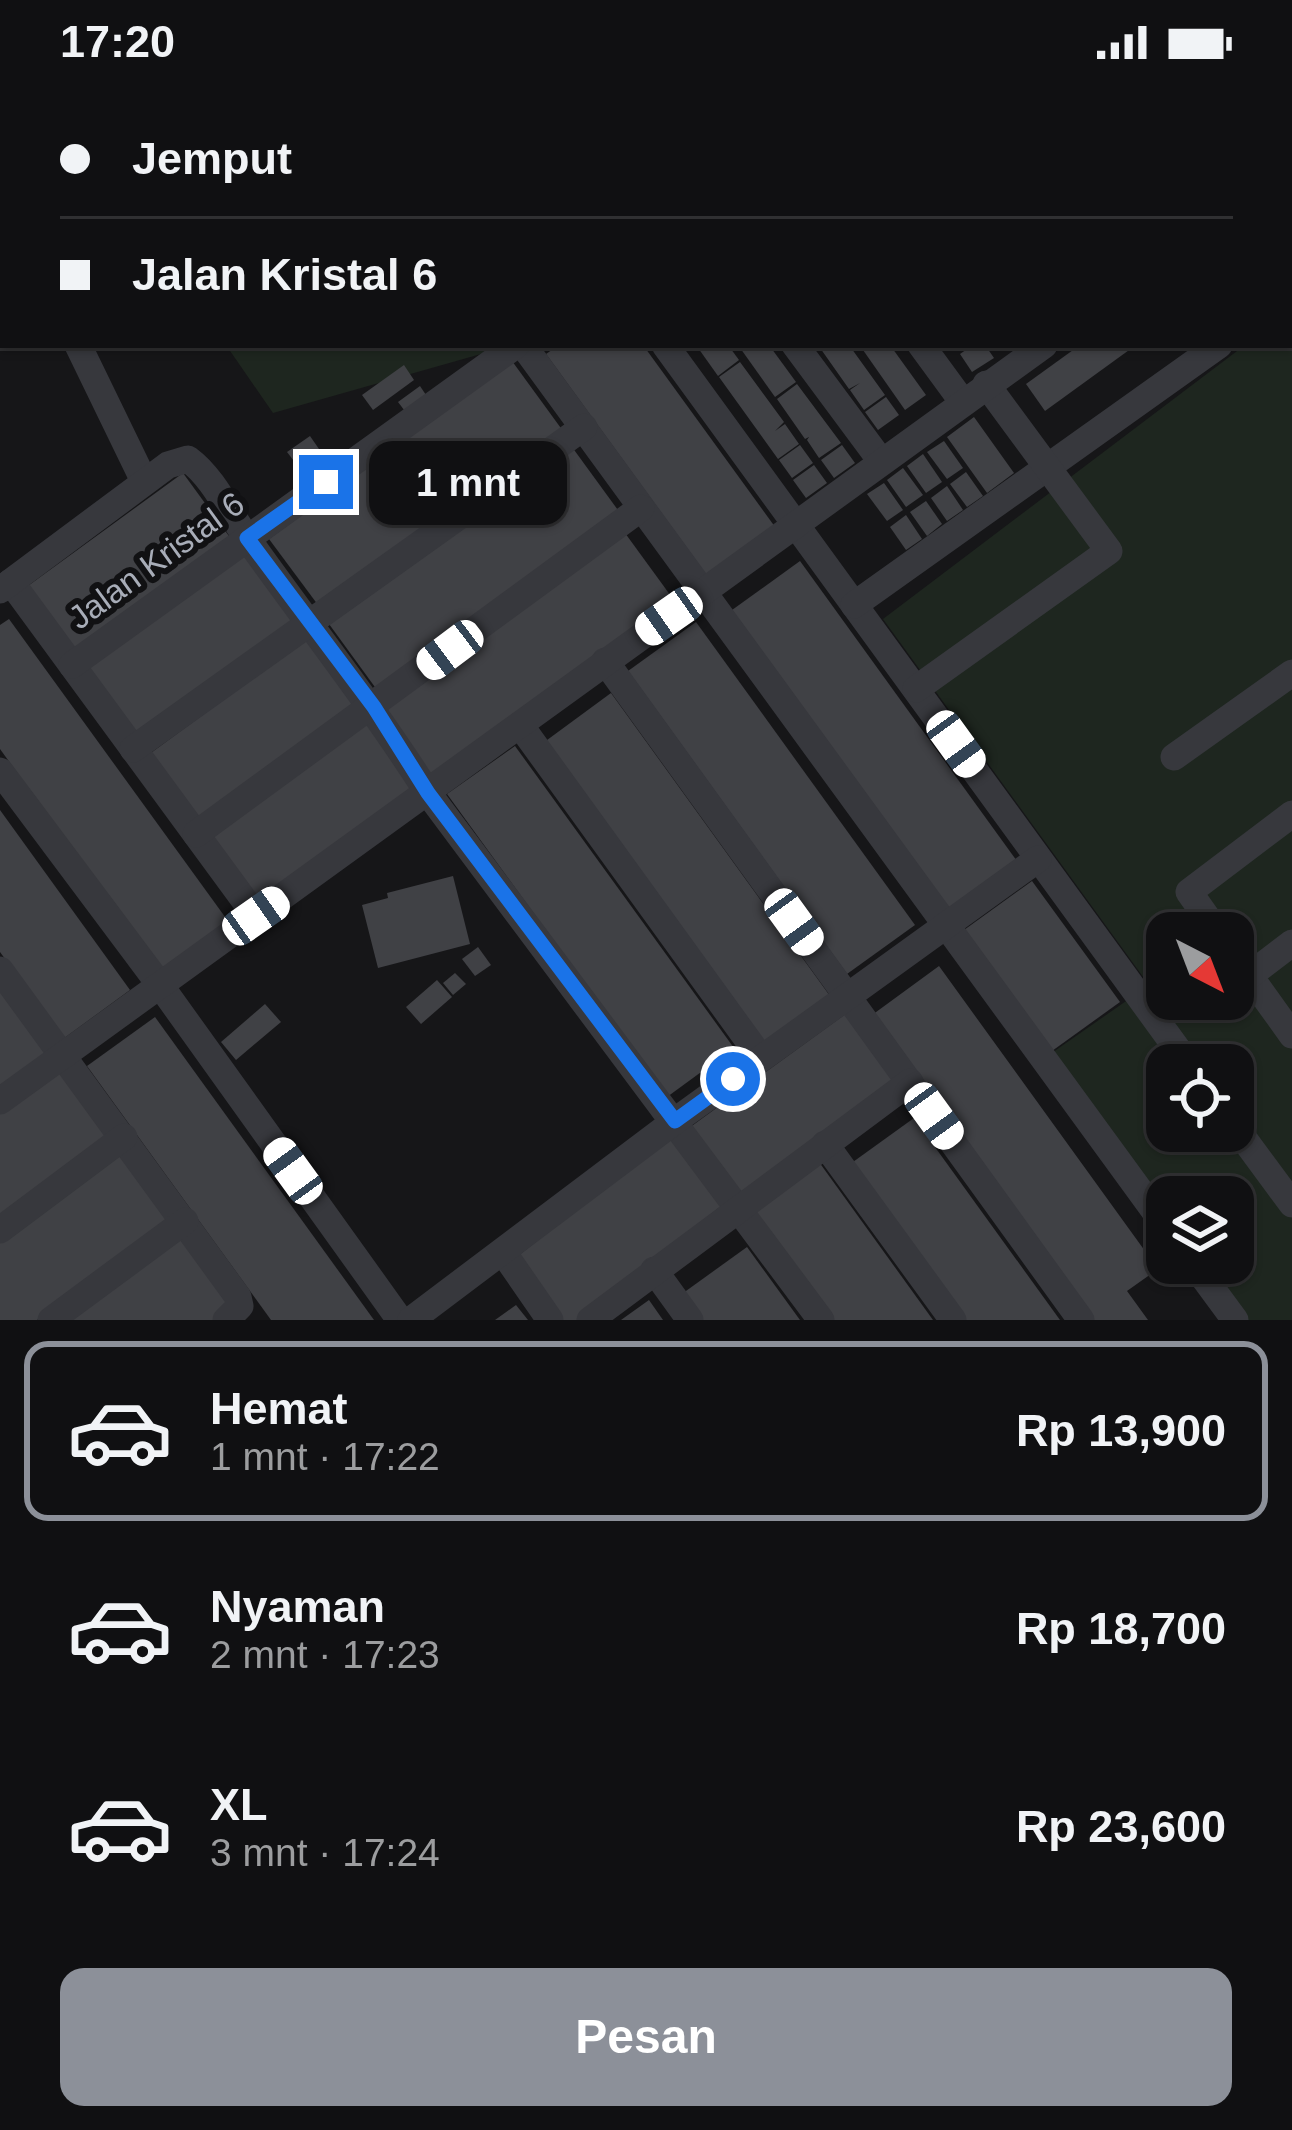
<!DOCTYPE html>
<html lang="id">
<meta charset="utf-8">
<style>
:root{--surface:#101012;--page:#1e1e20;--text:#f1f3f6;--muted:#9c9d9f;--line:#303032;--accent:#8c9099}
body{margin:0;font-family:Arial,sans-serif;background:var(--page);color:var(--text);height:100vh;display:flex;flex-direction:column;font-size:45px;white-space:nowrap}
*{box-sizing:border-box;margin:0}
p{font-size:39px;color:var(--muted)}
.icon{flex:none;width:66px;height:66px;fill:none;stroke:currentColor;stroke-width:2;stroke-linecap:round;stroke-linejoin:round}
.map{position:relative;height:1236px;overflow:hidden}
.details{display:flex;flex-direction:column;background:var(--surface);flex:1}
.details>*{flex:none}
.top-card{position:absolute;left:0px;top:0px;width:1293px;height:264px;box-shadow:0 3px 9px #0004,0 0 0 3px var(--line);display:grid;align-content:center;height:264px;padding:0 60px;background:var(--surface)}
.needle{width:78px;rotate:138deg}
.tools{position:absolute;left:1146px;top:828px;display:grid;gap:24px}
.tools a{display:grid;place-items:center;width:108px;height:108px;border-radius:24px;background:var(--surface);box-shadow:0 3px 9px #0004,0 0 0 3px var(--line);font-size:60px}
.end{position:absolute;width:54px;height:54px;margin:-27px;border:15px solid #1a73e8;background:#fff;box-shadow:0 0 0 6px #fff}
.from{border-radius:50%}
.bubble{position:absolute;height:84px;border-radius:24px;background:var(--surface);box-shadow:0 3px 9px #0004,0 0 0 3px var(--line);font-size:39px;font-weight:700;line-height:84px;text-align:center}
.car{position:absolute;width:36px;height:72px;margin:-36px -18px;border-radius:15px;box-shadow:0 0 9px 3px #0007;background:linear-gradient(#fff 24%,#345 0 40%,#fff 0 76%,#345 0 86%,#fff 0)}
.top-card b{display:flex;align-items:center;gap:42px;height:114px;font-size:45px}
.top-card b+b{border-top:3px solid var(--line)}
.top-card i{width:30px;height:30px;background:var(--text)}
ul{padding:21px 0 0;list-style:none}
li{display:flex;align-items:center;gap:36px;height:180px;margin:0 24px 18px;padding:0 36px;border:6px solid transparent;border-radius:24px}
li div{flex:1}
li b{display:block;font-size:45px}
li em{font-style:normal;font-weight:700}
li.on{border-color:var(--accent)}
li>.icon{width:108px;height:108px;stroke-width:1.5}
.cta{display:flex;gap:24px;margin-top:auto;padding:24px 60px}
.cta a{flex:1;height:138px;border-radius:24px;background:var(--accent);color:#fff;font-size:48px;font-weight:700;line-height:138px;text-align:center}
.status{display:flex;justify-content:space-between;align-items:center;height:84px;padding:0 60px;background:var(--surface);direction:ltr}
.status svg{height:33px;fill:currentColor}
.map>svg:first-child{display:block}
.built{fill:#222225}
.green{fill:#1e261f;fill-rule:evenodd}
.building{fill:#404145}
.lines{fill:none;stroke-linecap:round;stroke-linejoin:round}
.street{stroke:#37383d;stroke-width:27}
.route{stroke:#1a73e8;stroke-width:15}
.labels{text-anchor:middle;stroke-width:12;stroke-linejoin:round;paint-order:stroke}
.street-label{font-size:33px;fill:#a8adb8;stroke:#111113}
</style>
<div class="status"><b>17:20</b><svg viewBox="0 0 49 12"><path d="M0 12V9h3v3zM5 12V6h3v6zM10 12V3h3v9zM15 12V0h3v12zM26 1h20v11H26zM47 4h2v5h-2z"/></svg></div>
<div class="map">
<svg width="1292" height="1236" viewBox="0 0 1292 1236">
<rect width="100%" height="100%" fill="#161618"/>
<path class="built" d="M0 0H213L216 3H3L0 144Z"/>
<g class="green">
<path d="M213 0H872L868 3Z"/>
<path d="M1292 225V1236H1236L1194 1179H1233V1113H1167V1141L1046 973 1149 901 883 535 1245 261H1290ZM1167 849H1233V915H1167ZM1167 981H1233V1047H1167Z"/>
<path d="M226 261H513L273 329Z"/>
</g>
<g class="building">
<path d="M559 261H643L778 447 710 496 546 270Z"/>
<path d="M696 261H728L739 276 718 292Z"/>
<path d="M738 261H769L796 298 775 313Z"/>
<path d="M818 261H849L885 311 864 326 850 306 860 299 849 305Z"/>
<path d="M870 261H890L926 311 905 326 863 266Z"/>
<path d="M973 261H985L994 274 972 288 960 270Z"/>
<path d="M1080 261H1136L1045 327 1026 300Z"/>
<path d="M512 277 563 347 321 525 269 455Z"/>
<path d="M740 278 784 338 775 347 785 340 799 360 778 375 719 293Z"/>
<path d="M404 281 414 296 373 326 362 311Z"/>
<path d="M797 300 841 359 819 374 807 356 809 353 805 355 777 315Z"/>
<path d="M420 302 432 320 411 335 398 318Z"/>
<path d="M886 313 899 331 878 346 865 328Z"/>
<path d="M974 333 1014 389 987 409 947 353Z"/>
<path d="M310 352 319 365 297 381 287 368Z"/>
<path d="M944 357 963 384 947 395 927 368Z"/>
<path d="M800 361 813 379 792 394 779 376Z"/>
<path d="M842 361 855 379 834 394 821 376Z"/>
<path d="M572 363 623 433 380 610 329 540Z"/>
<path d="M923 370 942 398 926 409 907 382Z"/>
<path d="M814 381 827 399 806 414 793 396Z"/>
<path d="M903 384 923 411 906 423 887 396Z"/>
<path d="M966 388 983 412 967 423 950 400Z"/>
<path d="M183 389 234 459 72 578 21 507Z"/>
<path d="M884 399 903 426 887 437 867 410Z"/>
<path d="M947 402 963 426 947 437 931 414Z"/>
<path d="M926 417 942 440 927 452 910 428Z"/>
<path d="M906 431 922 455 906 466 890 443Z"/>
<path d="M625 449 676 519 434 696 383 626Z"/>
<path d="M247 467 299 537 136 656 85 585Z"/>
<path d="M800 477 1019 780 951 829 732 526Z"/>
<path d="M9 535 228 837 160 887 0 665V541Z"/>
<path d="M696 538 915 841 847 890 628 587Z"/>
<path d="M306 555 357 626 195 744 144 674Z"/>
<path d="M611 609 830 912 762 961 543 659Z"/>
<path d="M367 636 418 706 256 825 205 755Z"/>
<path d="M515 662 734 964 667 1013 447 710Z"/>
<path d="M0 726 130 906 63 955 0 868Z"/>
<path d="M453 792 470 860 378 884 362 821 388 814 387 809Z"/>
<path d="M1032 797 1120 918 1052 967 964 846Z"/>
<path d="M478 863 491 881 475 892 462 875Z"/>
<path d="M939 882 1158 1185 1127 1207 1148 1236H1092L872 931Z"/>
<path d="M455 889 466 900 453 911 443 899Z"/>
<path d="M437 896 452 913 421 940 406 923Z"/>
<path d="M0 904 52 975 0 1013Z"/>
<path d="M265 920 281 938 236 976 221 958Z"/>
<path d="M851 926 902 996 740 1114 689 1044Z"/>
<path d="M155 933 374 1236H271L87 982Z"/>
<path d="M63 981 114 1052 0 1135V1027Z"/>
<path d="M914 1034 1060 1236H957L846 1083Z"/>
<path d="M672 1051 725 1119 577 1236H562L514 1175Z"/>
<path d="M124 1065 175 1135 37 1236H0V1156Z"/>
<path d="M819 1078 933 1236H830L751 1127Z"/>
<path d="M186 1152 237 1222 217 1236H70Z"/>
<path d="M747 1163 800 1236H697L679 1212Z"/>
<path d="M649 1216 663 1236H621Z"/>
<path d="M516 1221 528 1236H495Z"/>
</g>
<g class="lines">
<g class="street">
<path d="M560 0 563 3"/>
<path d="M716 0 719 3"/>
<path d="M986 0 988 3"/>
<path d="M1112 0 1114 3"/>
<path d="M1240 0 1243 3"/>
<path d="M389 3 392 0"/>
<path d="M873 3 877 0"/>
<path d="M1290 66 1292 69"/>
<path d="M0 123 3 127"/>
<path d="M1290 211 1292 209"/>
<path d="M78 261 144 397"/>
<path d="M523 261 1167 1144"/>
<path d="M665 261 1189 981"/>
<path d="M795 261 881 377"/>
<path d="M921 261 962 317"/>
<path d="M11 498 256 832"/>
<path d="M0 506 168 381 188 375C215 395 229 430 249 457 309 541 372 621 428 709L821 1236"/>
<path d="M854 521 1219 261"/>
<path d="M605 577 1081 1236"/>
<path d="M72 581 516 261"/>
<path d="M916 605 1109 467 986 300"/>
<path d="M520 641 761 974"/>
<path d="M133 665 584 343"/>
<path d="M1174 673 1292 589"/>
<path d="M0 687 160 901 400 1236"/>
<path d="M196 750 641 424"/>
<path d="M1218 849 1189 808 1292 730"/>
<path d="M1233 869 1292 951"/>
<path d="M0 886 238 1213 240 1222 226 1236"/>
<path d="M1250 891 1292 859"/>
<path d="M0 1017 1044 261"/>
<path d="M1233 1040 1292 1120"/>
<path d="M825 1060 953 1236"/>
<path d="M0 1146 124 1053"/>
<path d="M503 1168 550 1236"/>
<path d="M1193 1179 1235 1236"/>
<path d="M654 1186 690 1236"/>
<path d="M51 1236 185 1137"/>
<path d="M411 1236 675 1037 1038 775"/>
<path d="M590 1236 910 998"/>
</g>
</g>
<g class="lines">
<path class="route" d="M326 398 247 454 374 623 428 709 675 1037 733 995"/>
</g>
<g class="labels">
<g class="street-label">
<text transform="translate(156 476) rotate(-36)" y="12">Jalan Kristal 6</text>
</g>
</g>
</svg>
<div class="tools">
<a><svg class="needle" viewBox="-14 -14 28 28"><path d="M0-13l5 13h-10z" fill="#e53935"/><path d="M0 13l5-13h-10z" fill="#9c9d9f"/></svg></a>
<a><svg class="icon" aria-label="locate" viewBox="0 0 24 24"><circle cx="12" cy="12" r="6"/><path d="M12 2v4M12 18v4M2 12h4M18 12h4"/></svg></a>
<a><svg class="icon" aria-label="layers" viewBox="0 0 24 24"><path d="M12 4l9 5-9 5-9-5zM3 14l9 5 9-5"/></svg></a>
</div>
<i class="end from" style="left:733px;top:995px"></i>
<i class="end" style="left:326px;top:398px"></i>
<div class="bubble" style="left:369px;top:357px;width:198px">1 mnt</div>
<i class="car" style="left:669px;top:532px;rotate:235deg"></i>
<i class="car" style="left:450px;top:566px;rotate:233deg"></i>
<i class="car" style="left:956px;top:660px;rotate:144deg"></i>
<i class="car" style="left:256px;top:832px;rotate:55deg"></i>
<i class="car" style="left:794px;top:838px;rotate:144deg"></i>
<i class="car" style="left:934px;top:1032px;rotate:144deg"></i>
<i class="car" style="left:293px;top:1087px;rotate:324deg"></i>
<div class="top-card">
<b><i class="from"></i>Jemput</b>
<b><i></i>Jalan Kristal 6</b>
</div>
</div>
<section class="details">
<ul>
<li class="on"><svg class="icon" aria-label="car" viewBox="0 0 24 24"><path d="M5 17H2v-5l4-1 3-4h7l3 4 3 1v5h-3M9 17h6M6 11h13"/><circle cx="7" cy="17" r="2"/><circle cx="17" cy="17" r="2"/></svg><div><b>Hemat</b><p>1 mnt · 17:22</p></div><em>Rp 13,900</em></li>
<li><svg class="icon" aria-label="car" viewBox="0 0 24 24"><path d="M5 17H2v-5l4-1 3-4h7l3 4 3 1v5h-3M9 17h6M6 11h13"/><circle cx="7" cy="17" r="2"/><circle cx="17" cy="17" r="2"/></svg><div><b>Nyaman</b><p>2 mnt · 17:23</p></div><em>Rp 18,700</em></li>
<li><svg class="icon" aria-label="car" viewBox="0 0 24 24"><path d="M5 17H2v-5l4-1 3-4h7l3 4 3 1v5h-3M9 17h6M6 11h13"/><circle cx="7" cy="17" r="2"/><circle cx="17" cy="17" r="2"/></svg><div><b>XL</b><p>3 mnt · 17:24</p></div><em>Rp 23,600</em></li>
</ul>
<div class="cta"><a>Pesan</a></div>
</section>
